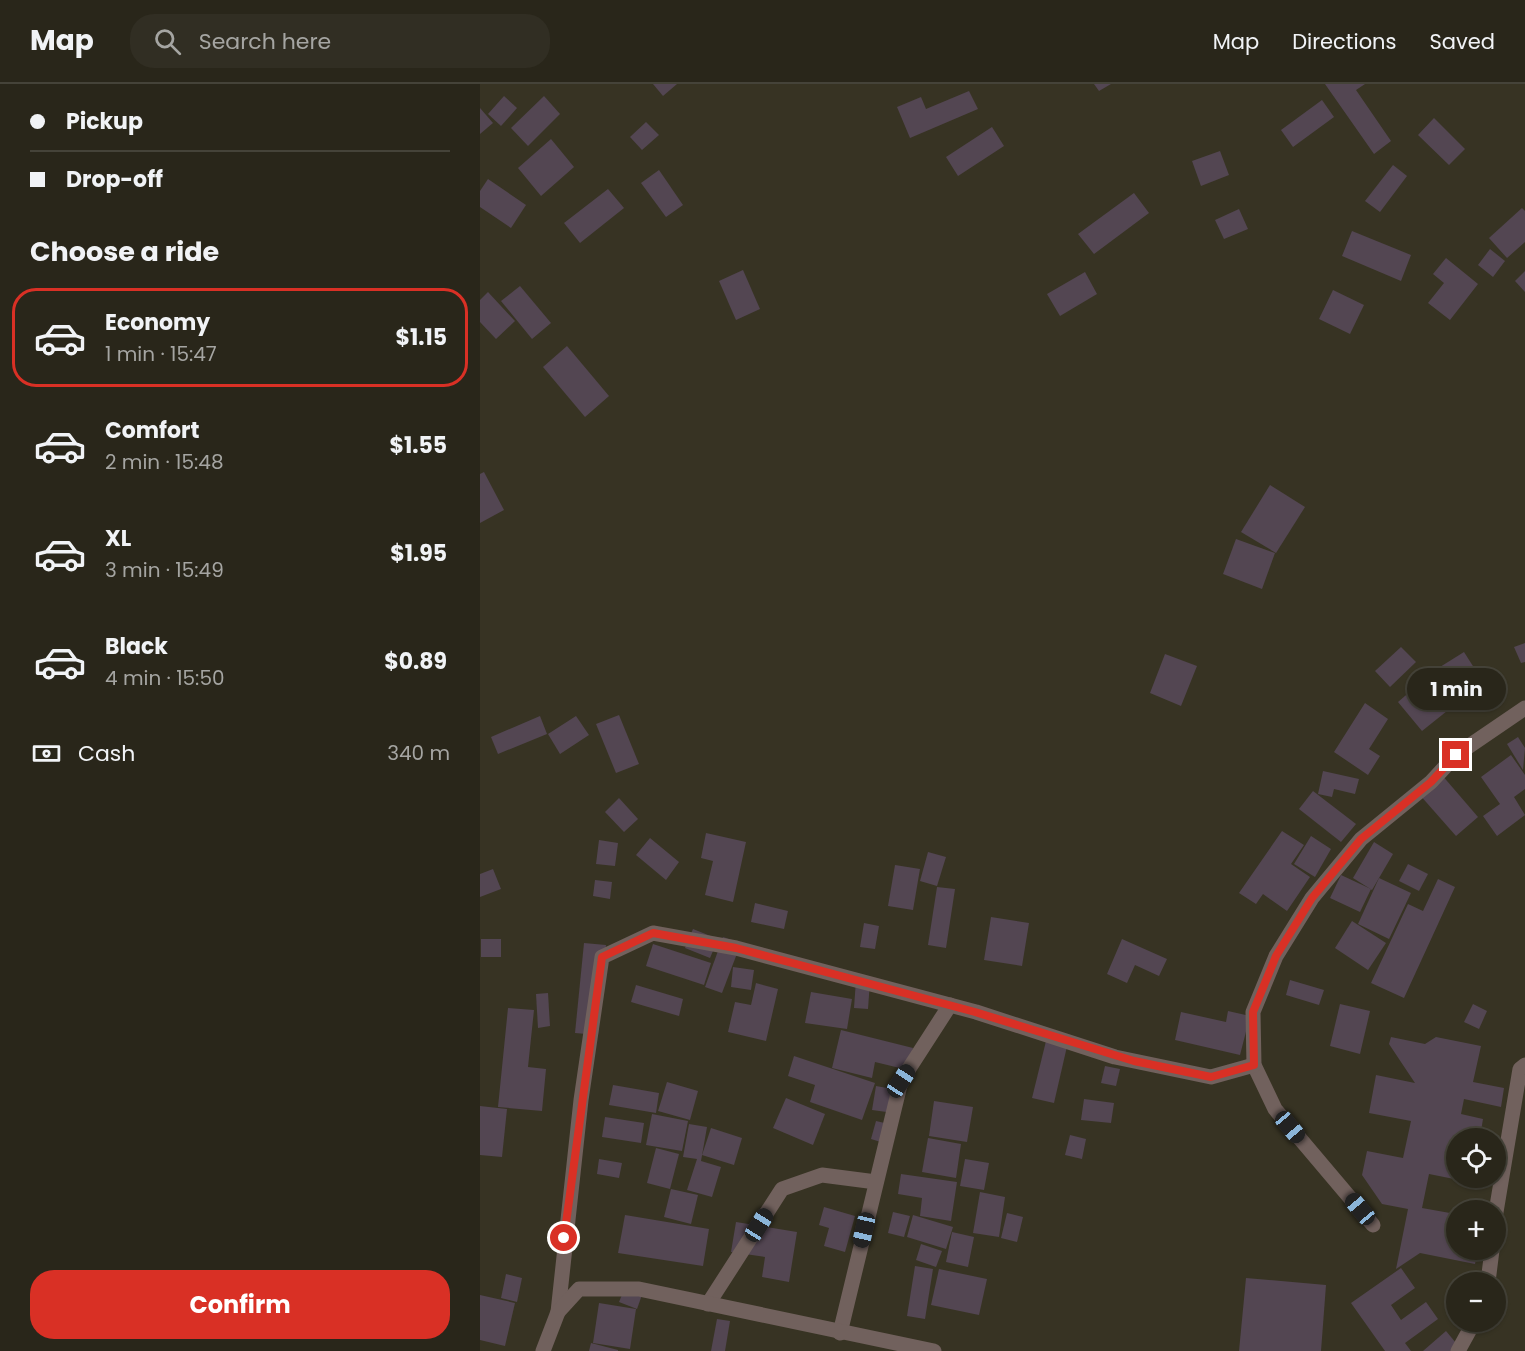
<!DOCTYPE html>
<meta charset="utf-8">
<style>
:root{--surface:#29261a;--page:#312e23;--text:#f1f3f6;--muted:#a5a5a2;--line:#454339;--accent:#d93025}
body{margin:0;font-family:Poppins,sans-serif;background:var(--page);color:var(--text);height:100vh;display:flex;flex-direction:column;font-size:22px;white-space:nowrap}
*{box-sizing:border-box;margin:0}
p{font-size:20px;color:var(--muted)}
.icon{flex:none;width:33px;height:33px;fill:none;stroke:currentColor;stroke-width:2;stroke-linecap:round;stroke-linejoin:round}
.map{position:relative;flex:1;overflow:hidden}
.drawer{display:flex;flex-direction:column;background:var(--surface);width:480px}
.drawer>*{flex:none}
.banner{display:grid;align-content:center;height:132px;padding:0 30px;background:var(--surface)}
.buttons{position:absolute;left:966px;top:1044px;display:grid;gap:12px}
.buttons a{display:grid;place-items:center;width:60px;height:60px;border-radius:50%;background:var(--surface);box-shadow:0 2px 4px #0004,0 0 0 2px var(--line);font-size:30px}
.end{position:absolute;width:27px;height:27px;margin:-14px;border:8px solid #d93025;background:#fff;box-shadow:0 0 0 3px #fff}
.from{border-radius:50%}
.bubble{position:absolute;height:42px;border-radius:21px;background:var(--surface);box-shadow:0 2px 4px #0004,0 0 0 2px var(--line);font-size:20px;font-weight:700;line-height:42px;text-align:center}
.car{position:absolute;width:18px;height:36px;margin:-18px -9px;border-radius:8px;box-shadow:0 0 4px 2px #0007;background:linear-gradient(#222 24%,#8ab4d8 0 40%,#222 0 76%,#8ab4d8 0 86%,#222 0)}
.banner b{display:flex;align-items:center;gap:21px;height:57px;font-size:22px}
.banner b+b{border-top:2px solid var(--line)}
.banner i{width:15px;height:15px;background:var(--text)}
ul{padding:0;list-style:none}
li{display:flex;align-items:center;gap:18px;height:99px;margin:0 12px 9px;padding:0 18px;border:3px solid transparent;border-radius:24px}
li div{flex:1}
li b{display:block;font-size:22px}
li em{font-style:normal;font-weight:700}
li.on{border-color:var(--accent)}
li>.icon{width:54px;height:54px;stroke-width:1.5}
h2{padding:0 30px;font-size:27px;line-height:72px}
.pay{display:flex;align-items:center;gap:15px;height:66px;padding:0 30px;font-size:22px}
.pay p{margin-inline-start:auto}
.button{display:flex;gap:12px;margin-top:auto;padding:12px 30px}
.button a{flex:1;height:69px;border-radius:24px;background:var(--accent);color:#fff;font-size:24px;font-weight:700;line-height:69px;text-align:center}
header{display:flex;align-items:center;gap:36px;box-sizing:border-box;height:84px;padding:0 30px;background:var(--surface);border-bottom:2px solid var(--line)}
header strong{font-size:28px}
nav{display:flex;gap:33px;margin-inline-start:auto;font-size:21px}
.search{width:420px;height:54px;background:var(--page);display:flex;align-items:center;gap:15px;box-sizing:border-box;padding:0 21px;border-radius:24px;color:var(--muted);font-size:22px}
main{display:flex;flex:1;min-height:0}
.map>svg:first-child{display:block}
.building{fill:#534652}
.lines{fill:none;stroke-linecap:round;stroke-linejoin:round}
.minor{stroke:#71615d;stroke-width:15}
.route{stroke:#d93025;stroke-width:8}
</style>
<header>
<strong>Map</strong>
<div class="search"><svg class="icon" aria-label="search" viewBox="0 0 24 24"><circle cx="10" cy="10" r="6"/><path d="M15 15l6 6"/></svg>Search here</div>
<nav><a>Map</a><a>Directions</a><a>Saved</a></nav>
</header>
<main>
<section class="drawer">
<div class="banner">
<b><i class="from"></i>Pickup</b>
<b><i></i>Drop-off</b>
</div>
<h2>Choose a ride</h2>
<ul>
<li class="on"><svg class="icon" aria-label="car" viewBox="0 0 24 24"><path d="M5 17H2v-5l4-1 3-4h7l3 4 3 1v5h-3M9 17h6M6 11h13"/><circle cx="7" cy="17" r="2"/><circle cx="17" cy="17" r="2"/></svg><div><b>Economy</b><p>1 min · 15:47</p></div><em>$1.15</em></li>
<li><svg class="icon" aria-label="car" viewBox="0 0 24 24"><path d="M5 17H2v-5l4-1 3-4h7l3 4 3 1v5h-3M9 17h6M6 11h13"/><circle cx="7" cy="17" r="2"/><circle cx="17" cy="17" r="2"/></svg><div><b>Comfort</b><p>2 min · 15:48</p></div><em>$1.55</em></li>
<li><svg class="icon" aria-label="car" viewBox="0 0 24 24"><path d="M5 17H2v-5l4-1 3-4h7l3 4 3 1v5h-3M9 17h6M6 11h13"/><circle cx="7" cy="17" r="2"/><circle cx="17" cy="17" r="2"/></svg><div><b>XL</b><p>3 min · 15:49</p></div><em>$1.95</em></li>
<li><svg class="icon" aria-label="car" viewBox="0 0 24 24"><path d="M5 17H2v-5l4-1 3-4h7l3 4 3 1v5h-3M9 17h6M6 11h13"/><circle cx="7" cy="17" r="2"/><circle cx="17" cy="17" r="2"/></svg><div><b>Black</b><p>4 min · 15:50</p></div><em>$0.89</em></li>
</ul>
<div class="pay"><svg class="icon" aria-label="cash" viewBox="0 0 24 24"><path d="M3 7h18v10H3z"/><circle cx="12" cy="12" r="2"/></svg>Cash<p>340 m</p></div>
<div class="button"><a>Confirm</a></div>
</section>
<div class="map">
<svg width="1045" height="1267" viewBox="0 0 1045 1267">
<rect width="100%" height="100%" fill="#373323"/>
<g class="building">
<path d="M173 0H197L183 12Z"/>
<path d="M614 0H631L619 7Z"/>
<path d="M845 0H885L876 6 911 57 894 70Z"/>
<path d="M489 7 498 25 430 54 417 23 441 13 446 25Z"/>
<path d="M24 12 37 24 21 42 8 30Z"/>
<path d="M64 12 80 30 48 62 31 44Z"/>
<path d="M842 16 854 33 813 63 801 46Z"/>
<path d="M0 24 13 39 0 50Z"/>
<path d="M954 34 985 65 969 81 938 51Z"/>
<path d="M166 38 179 51 162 66 150 53Z"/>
<path d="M512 43 524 62 478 92 466 73Z"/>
<path d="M71 55 94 83 61 112 38 84Z"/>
<path d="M740 67 749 91 721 102 712 77Z"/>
<path d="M913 81 927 92 900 128 885 117Z"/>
<path d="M179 86 203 121 186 133 161 99Z"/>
<path d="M8 95 46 121 31 144 0 123V107Z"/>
<path d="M128 105 144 124 100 159 84 139Z"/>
<path d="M654 109 669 129 614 170 598 150Z"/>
<path d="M1042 124 1045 127V158L1027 174 1009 154Z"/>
<path d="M759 125 768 145 744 155 735 136Z"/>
<path d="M872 147 931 171 921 197 862 172Z"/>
<path d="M1010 165 1025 177 1013 193 998 181Z"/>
<path d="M966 174 998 200 970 236 948 219 964 199 953 190Z"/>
<path d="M263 186 280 225 256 236 239 197Z"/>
<path d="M1045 187V208L1035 197Z"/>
<path d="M605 188 617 210 580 232 567 210Z"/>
<path d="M40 202 71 239 52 255 21 217Z"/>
<path d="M853 206 884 221 870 250 839 235Z"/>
<path d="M8 208 35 237 16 255 0 238V216Z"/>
<path d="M87 262 129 312 105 333 63 283Z"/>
<path d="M4 388 24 426 0 439V390Z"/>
<path d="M790 401 825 423 796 469 761 448Z"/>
<path d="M756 455 795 469 782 505 743 490Z"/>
<path d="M1045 559V578L1041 579 1034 563Z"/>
<path d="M921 563 936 578 910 603 895 587Z"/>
<path d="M984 568 998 590 967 610 952 588Z"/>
<path d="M685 570 717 582 701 622 670 609Z"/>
<path d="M947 593 972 623 942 647 918 618Z"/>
<path d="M885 619 908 635 889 665 900 672 888 691 854 668Z"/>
<path d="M139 631 159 680 136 689 116 640Z"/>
<path d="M60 632 67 650 18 670 11 653Z"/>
<path d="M96 632 109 651 80 670 68 650Z"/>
<path d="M1038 653 1045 664 1043 686 1027 660Z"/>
<path d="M1031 671 1045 691V705L1034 713 1045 731 1017 752 1003 732 1020 720 1001 693Z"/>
<path d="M843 687 879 695 875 710 854 705 852 713 838 710Z"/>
<path d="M961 690 998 733 976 752 939 710Z"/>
<path d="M833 707 876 740 861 758 819 725Z"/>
<path d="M139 714 158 735 144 748 125 728Z"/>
<path d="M802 747 824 761 811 780 830 793 807 827 783 810 776 820 759 809Z"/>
<path d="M226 749 266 758 253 818 225 811 233 777 221 774Z"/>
<path d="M831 752 851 765 835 793 814 780Z"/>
<path d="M170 754 199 778 186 796 156 771Z"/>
<path d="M119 756 138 759 135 782 116 780Z"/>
<path d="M894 758 913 770 892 806 873 794Z"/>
<path d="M448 768 466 773 457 802 440 797Z"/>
<path d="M928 780 948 790 939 807 919 797Z"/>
<path d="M415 781 440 785 433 826 408 822Z"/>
<path d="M13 785 21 805 0 813V790Z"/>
<path d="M861 791 891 805 880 828 850 814Z"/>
<path d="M899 794 931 809 909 855 878 840Z"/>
<path d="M958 795 975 803 924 914 891 899 928 820 943 827Z"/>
<path d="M115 796 132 798 130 815 113 812Z"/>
<path d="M457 803 475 805 466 864 448 861Z"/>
<path d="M275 819 308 827 304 845 271 838Z"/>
<path d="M511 833 549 839 542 882 504 876Z"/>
<path d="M872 837 906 859 888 886 855 864Z"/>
<path d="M384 839 399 842 395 865 380 863Z"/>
<path d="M213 845 238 855 230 874 205 864Z"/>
<path d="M243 853 261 859 242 909 225 903Z"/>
<rect x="1" y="855" width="20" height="18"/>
<path d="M642 855 687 875 679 892 655 881 647 899 627 890Z"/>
<path d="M104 859 126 861 118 951 95 949Z"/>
<path d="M173 860 231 879 224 901 166 882Z"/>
<path d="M253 883 274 886 271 906 251 903Z"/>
<path d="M376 896 390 897 388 925 374 924Z"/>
<path d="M810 896 844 906 839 921 806 911Z"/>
<path d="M276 899 298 905 286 957 248 948 255 918 271 921Z"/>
<path d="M156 901 203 915 199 932 151 918Z"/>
<path d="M331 908 372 915 367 945 325 939Z"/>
<path d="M68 909 70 942 58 944 56 910Z"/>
<path d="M860 920 890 927 880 970 850 962Z"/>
<path d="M993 920 1007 927 999 945 984 938Z"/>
<path d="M28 924 54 926 48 983 66 985 62 1027 18 1023Z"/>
<path d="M748 927 770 932 760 971 695 956 701 928 746 938Z"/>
<path d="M361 946 433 964 428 986 395 978 392 994 352 984Z"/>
<path d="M567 953 588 958 574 1019 552 1014Z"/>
<path d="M911 953 945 960 956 953 1001 962 993 998 1024 1004 1021 1023 984 1015 981 1030 1003 1035 1001 1047 990 1054H976V1064L967 1070 976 1072V1094H1011L1009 1102 949 1090 942 1124 970 1129 967 1147 976 1149V1166H998L995 1180 940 1169 916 1185 928 1125 902 1120 882 1091 887 1067 923 1074 931 1037 889 1029 896 991 935 999 909 960Z"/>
<path d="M314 972 395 999 382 1036 330 1018 335 1001 308 992Z"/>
<path d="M625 982 640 985 636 1002 621 999Z"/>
<path d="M187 998 218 1007 210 1036 178 1027Z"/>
<path d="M133 1001 179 1009 176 1029 129 1021Z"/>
<path d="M396 1002 418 1006 414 1029 392 1026Z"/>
<path d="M306 1014 345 1030 333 1061 293 1044Z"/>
<path d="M604 1015 634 1019 631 1039 601 1036Z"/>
<path d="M454 1017 493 1023 487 1058 449 1052Z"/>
<path d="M0 1022 27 1025 22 1073 0 1071Z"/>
<path d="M172 1030 208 1037 202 1067 166 1061Z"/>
<path d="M125 1033 164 1039 161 1059 122 1053Z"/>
<path d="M396 1037 409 1040 404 1059 391 1055Z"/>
<path d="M209 1040 227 1043 221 1077 241 1083 232 1113 207 1106 217 1075 203 1073Z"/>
<path d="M231 1044 262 1054 254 1081 222 1071Z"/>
<path d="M590 1051 606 1055 602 1075 585 1071Z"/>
<path d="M448 1054 481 1060 476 1094 442 1088Z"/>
<path d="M176 1064 199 1070 190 1105 167 1099Z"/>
<path d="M119 1075 142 1079 139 1094 117 1090Z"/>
<path d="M485 1075 509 1079 504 1106 480 1102Z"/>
<path d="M421 1090 477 1098 471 1137 440 1132 442 1114 418 1110Z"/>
<path d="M191 1105 218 1111 211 1140 184 1133Z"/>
<path d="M500 1108 525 1113 519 1153 493 1149Z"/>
<path d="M994 1120 1006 1123 1005 1126H992Z"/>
<path d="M344 1123 375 1132 365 1168 344 1162 349 1144 339 1141Z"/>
<path d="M413 1128 430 1132 424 1153 408 1149Z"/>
<path d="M527 1129 543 1133 537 1158 521 1154Z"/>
<path d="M145 1131 229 1145 223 1182 138 1169Z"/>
<path d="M433 1131 473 1143 466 1165 427 1153Z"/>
<path d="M256 1138 317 1148 309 1198 282 1193 285 1173 251 1168Z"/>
<path d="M472 1148 494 1153 488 1183 466 1178Z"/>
<path d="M441 1160 462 1167 456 1183 436 1176Z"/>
<path d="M435 1182 453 1185 445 1235 427 1232Z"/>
<path d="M921 1184 935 1204 911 1221 921 1236 946 1218 958 1235 925 1259 931 1267H905L871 1219Z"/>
<path d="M459 1185 507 1195 499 1231 451 1221Z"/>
<path d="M26 1190 42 1194 37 1218 21 1214Z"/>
<path d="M766 1194 846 1201 841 1267H759Z"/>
<path d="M146 1201 163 1208 157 1225 139 1218Z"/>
<path d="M0 1211 35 1219 25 1262 0 1256Z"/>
<path d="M119 1219 156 1225 150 1265 113 1259Z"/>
<path d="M237 1235 250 1237 245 1267H231Z"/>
<path d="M966 1247 981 1265 978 1267H943Z"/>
<path d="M111 1259 138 1266V1267H109Z"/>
</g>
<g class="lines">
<g class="minor">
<path d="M1016 1128 1040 985 1045 981"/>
<path d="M893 1141 795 1025 774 981 773 928 796 872 832 814 881 755 951 698 976 671 1045 624"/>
<path d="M1008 1198 1012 1166"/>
<path d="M228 1220 302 1105 342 1091 396 1098"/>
<path d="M78 1228 101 1016 122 873 173 849 256 864 496 928 635 973 731 993 774 981"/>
<path d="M360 1249 421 997 470 921"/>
<path d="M63 1267 78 1228 99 1205H159L454 1267"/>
<path d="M978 1267 994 1238"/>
</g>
</g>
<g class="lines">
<path class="route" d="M84 1154 122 873 173 849 256 864 495 928 654 977 731 993 774 981 773 928 796 872 832 814 881 755 951 698 976 671"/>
</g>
</svg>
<div class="buttons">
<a><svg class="icon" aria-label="locate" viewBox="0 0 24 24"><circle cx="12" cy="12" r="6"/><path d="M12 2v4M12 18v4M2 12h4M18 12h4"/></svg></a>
<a>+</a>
<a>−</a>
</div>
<i class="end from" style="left:84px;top:1154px"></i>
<i class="end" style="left:976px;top:671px"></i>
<div class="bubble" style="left:927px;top:584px;width:99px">1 min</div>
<i class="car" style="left:421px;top:997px;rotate:33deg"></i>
<i class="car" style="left:810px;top:1043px;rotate:140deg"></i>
<i class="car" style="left:880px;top:1125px;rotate:320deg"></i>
<i class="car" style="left:279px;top:1141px;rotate:32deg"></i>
<i class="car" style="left:384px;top:1146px;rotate:193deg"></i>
</div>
</main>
